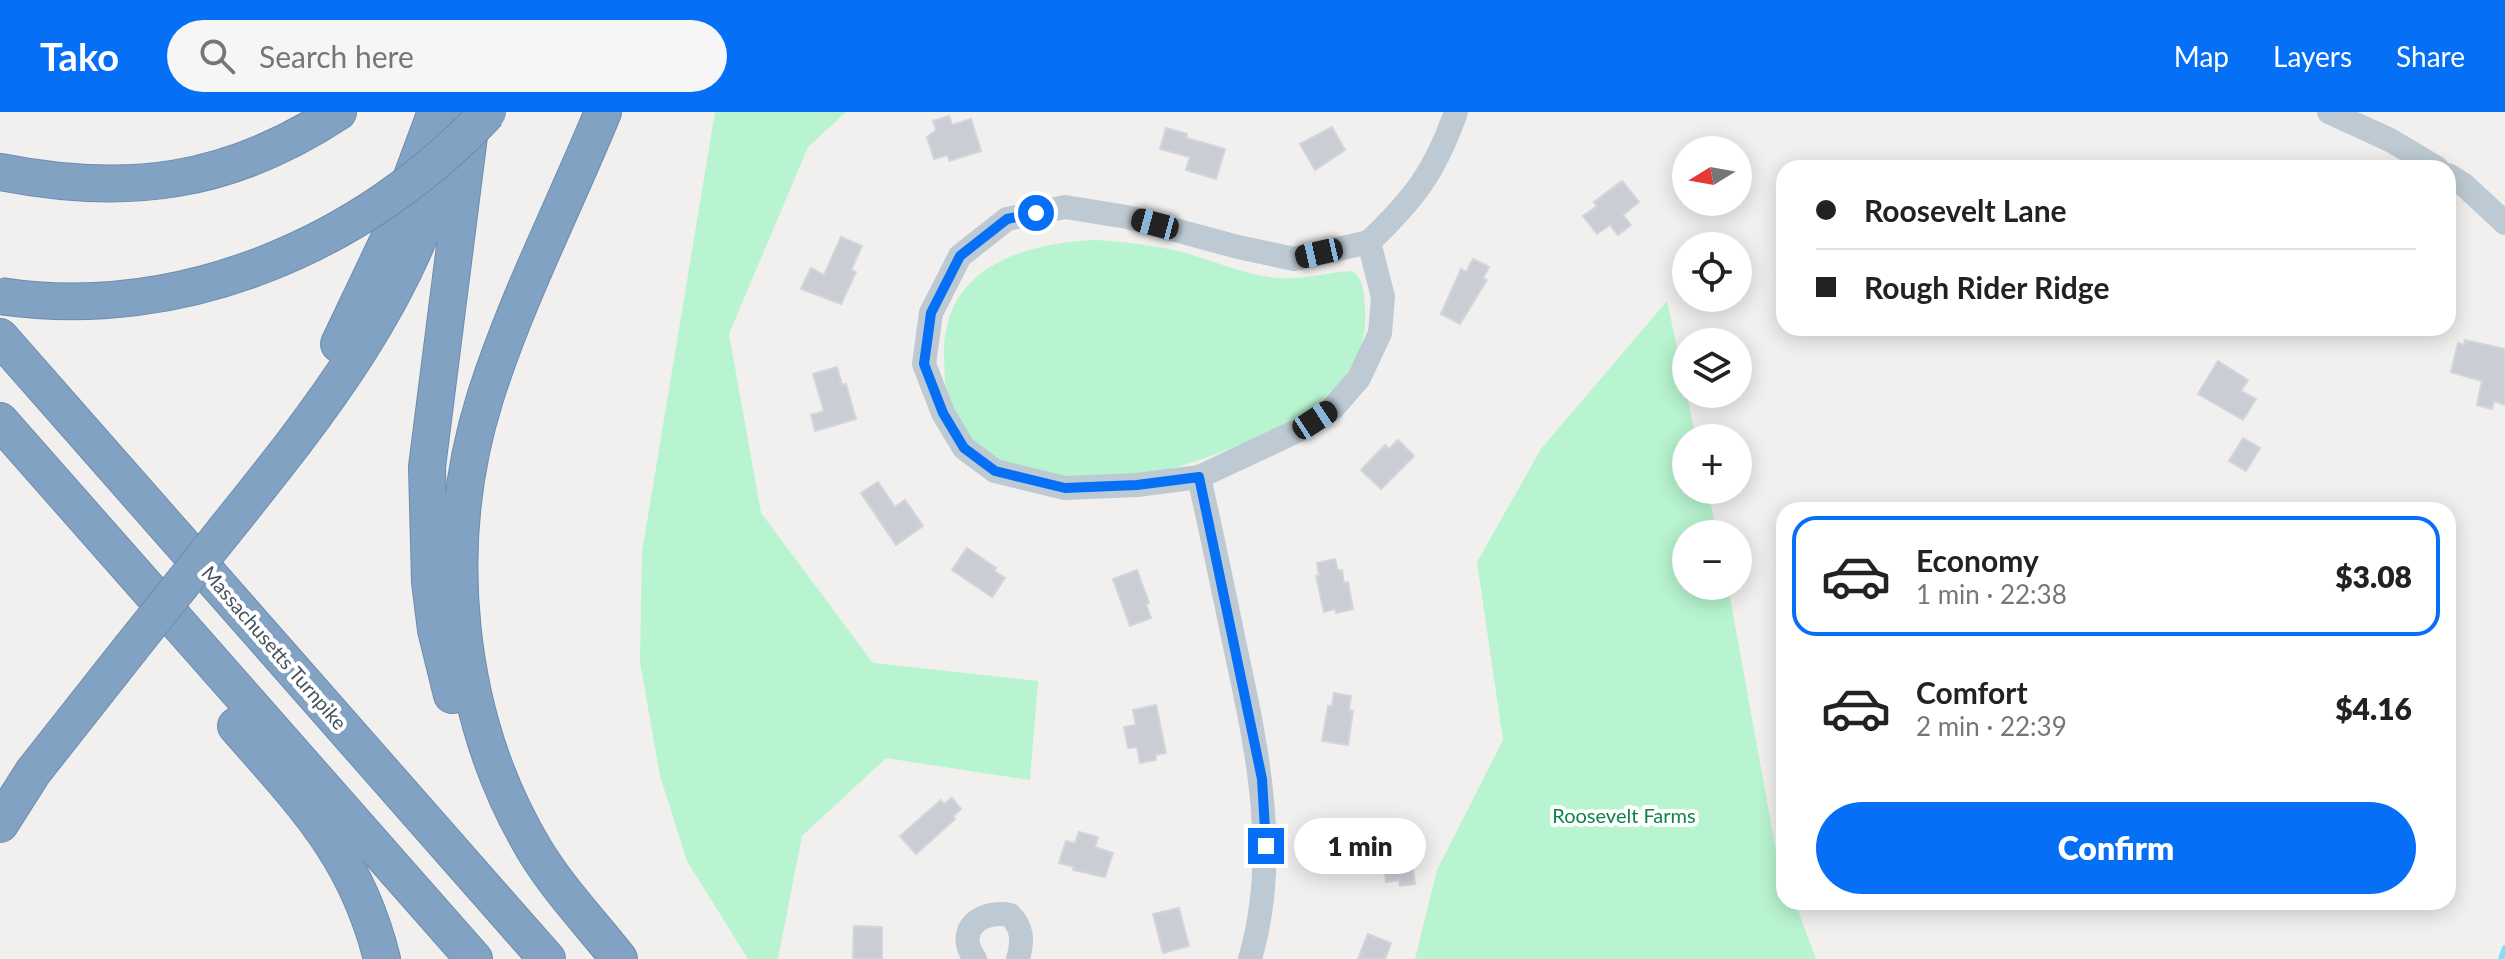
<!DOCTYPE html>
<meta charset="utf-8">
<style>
:root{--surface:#fff;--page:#f6f6f6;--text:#222;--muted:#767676;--line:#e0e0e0;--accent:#056ff6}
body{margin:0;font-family:Lato,sans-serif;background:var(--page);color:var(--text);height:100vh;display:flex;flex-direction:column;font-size:30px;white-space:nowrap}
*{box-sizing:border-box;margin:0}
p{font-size:26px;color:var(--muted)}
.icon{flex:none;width:44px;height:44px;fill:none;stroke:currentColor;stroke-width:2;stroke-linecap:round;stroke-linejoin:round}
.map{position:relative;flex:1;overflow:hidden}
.details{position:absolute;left:1776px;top:390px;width:680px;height:408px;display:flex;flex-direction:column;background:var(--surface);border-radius:24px;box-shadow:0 4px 20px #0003}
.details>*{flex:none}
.hud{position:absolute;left:1776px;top:48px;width:680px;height:176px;border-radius:24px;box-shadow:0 4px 20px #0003;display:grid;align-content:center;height:176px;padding:0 40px;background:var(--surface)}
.needle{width:52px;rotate:259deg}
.buttons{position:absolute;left:1672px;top:24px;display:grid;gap:16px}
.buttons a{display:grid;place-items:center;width:80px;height:80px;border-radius:50%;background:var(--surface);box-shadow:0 4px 20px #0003;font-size:40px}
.end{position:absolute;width:36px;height:36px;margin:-18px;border:10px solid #056ff6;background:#fff;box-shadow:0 0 0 4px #fff}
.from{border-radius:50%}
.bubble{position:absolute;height:56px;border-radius:28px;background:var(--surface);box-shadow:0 4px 20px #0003;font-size:26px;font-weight:800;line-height:56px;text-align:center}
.car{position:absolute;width:24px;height:48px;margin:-24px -12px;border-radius:10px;box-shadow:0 0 6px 2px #0007;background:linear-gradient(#222 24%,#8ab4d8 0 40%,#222 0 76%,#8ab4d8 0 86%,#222 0)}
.hud b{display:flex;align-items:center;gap:28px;height:76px;font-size:30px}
.hud b+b{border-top:2px solid var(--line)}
.hud i{width:20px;height:20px;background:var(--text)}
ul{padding:14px 0 0;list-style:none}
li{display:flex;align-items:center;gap:24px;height:120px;margin:0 16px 12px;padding:0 24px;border:4px solid transparent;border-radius:24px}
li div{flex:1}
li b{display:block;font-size:30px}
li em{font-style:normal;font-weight:800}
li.active{border-color:var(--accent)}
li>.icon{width:72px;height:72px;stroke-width:1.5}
.button{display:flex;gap:16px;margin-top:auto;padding:16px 40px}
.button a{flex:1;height:92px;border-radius:48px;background:var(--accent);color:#fff;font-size:32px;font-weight:800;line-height:92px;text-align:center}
header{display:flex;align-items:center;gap:48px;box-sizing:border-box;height:112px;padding:0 40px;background:var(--accent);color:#fff}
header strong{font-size:38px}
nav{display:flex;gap:44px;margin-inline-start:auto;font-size:28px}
.search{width:560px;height:72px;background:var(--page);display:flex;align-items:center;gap:20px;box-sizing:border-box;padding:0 28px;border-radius:44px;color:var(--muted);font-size:30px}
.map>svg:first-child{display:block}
.green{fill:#b8f4cf}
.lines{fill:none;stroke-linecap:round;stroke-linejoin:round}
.stream{stroke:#81def6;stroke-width:6}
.building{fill:#caced4;stroke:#d2d5db;stroke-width:2}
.highway-casing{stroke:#6c8daf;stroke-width:38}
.minor{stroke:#becad3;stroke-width:24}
.highway{stroke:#81a2c3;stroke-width:36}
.highway-bridge-casing{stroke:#6c8daf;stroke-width:38;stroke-linecap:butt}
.highway-bridge{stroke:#81a2c3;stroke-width:36}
.route{stroke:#056ff6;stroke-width:10}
.labels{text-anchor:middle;stroke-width:8;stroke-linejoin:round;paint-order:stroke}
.street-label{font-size:20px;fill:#45535f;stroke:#fff}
.park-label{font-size:20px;fill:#0c8347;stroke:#fff}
</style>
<header>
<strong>Tako</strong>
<div class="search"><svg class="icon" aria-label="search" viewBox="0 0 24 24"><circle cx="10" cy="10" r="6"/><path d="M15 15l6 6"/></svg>Search here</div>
<nav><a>Map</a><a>Layers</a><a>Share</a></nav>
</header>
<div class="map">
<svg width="2505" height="847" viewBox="0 0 2505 847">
<rect width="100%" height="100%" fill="#f2efef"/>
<g class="green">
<path d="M715 0H846L808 35 729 222 761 401 873 551 1038 569 1030 668 886 646 802 724 778 847H748L687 749 660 664 640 550 642 440Z"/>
<path d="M1096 128C1125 130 1154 133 1182 140 1215 149 1244 163 1278 166 1304 168 1327 160 1352 159 1364 166 1364 183 1365 197 1371 275 1288 315 1227 338 1203 347 1178 356 1152 361 1126 365 1094 367 1068 366 1051 365 1019 356 1003 350 978 340 963 316 951 293 944 280 945 260 944 246 941 156 1022 131 1096 128Z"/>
<path d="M1667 189 1696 326H1686V378H1708L1717 422H1686V474H1728L1776 739 1784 761V790H1795L1816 847H1415L1437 758 1503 628 1477 450 1541 337Z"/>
</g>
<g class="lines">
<path class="stream" d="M2501 847 2505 836"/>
</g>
<g class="building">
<path d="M949 4 952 13 971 7 981 39 949 49 948 43 934 47 927 25 936 18 933 9Z"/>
<path d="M1332 15 1345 38 1315 58 1300 32Z"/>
<path d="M1166 16 1187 22 1186 26 1225 37 1216 67 1186 58 1190 45 1160 37Z"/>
<path d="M1622 69 1639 90 1623 103 1631 113 1618 123 1610 113 1597 122 1583 104 1597 94 1594 90Z"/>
<path d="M841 125 862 134 851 158 856 160 841 192 801 177 811 156 824 163Z"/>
<path d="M1473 147 1489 155 1483 166 1487 168 1460 212 1441 202 1461 157 1466 160Z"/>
<path d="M2465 228 2505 237V293L2494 289 2492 297 2477 293 2482 269 2451 260 2458 231 2464 233Z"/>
<path d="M2218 249 2248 268 2241 279 2256 287 2243 308 2198 282Z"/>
<path d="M837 255 842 273 846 272 856 307 815 319 811 303 824 299 813 262Z"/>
<path d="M2243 326 2260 336 2246 359 2229 349Z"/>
<path d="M1398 328 1414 344 1381 377 1361 358 1385 333 1389 337Z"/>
<path d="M878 370 895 395 905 388 923 414 896 433 861 381Z"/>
<path d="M967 436 996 456 994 459 1005 466 992 485 952 458Z"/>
<path d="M1335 447 1338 459 1342 458 1344 471 1348 470 1353 497 1336 501 1335 497 1324 500 1316 464 1319 463 1317 451Z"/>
<path d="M1137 458 1149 491 1146 492 1151 506 1130 514 1113 467Z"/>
<path d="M1334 581 1351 584 1349 598 1353 599 1348 633 1322 629 1328 594H1332Z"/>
<path d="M1156 593 1166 641 1155 643 1156 648 1140 651 1137 635 1128 636 1124 615 1136 613 1133 598Z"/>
<path d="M952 686 961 697 953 704 955 707 916 742 900 724 941 688 944 692Z"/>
<path d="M1401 718 1403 732 1409 731 1415 772 1400 774 1399 768 1386 770 1381 734 1384 733 1382 721Z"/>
<path d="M1079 720 1098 725 1095 735 1113 741 1105 765 1073 758 1074 755 1059 751 1066 729 1075 731Z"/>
<path d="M1179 796 1189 834 1163 841 1153 802Z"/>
<path d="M854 814 882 815V847H853Z"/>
<path d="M1368 822 1391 831 1385 847H1358Z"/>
</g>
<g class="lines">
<g class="highway-casing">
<g id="highway">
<path d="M603 0C564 95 516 188 485 286 439 433 455 604 534 737 558 777 590 810 619 847"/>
<path d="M0 60C126 85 229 72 338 0"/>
<path d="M0 225 547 847"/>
<path d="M339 232 388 129 436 0"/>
<path d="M0 309 474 847"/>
<path d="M225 418C318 302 410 188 448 41"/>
<path d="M452 583 436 518 430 470 427 355 472 0"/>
<path d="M236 614C304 692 356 743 382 847"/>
<path d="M0 712 33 660 130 537"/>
</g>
</g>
<g class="minor">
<path d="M2329 0 2390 28 2437 56"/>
<path d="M2448 63 2463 72 2505 111"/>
<path d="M1065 95 1127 105 1238 135 1294 147 1369 130 1383 185 1380 221 1359 266 1332 297 1299 318 1199 365 1137 373 1065 376 995 359 964 336 943 301 924 252 931 201 960 144 1007 107Z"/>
<path d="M1369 130C1414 87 1435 60 1456 0"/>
<path d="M1199 365C1212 423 1224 481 1236 539 1258 640 1280 745 1250 847"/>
<path d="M975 847C954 818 981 797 1010 803 1023 816 1023 830 1018 847"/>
</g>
<use href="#highway" class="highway"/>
<g class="highway-bridge-casing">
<g id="highway-bridge">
<path d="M0 184C182 211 365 132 488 0"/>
<path d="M130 537 225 418"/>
</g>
</g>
<use href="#highway-bridge" class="highway-bridge"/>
</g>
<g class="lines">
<path class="route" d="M1036 101 1007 107 960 144 931 201 924 252 943 301 964 336 995 359 1065 376 1137 373 1199 365 1262 667 1266 734"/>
</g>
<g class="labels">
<g class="street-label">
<text transform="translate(274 536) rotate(49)" y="7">Massachusetts Turnpike</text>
</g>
<g class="park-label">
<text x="1624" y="711">Roosevelt Farms</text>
</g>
</g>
</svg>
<div class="buttons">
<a><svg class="needle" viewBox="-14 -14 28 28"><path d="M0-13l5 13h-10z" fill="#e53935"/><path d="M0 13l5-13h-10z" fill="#767676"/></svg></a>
<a><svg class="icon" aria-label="locate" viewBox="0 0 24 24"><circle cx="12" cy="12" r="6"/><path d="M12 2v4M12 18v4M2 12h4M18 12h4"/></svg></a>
<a><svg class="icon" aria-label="layers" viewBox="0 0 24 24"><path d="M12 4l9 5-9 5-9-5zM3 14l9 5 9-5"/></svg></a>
<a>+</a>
<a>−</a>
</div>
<i class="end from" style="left:1036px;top:101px"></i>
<i class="end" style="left:1266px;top:734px"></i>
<div class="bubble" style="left:1294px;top:706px;width:132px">1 min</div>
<i class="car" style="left:1155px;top:112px;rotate:285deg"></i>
<i class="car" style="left:1319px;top:141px;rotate:257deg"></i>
<i class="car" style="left:1315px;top:308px;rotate:57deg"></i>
<div class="hud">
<b><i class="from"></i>Roosevelt Lane</b>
<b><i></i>Rough Rider Ridge</b>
</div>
<section class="details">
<ul>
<li class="active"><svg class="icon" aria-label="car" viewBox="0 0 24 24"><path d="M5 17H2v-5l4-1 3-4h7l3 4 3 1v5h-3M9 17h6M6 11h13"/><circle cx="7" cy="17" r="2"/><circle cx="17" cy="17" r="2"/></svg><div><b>Economy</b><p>1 min · 22:38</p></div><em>$3.08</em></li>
<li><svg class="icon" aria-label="car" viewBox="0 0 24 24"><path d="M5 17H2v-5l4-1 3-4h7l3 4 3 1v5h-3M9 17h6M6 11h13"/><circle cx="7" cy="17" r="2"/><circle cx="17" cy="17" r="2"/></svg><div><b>Comfort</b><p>2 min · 22:39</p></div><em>$4.16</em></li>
</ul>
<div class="button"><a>Confirm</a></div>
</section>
</div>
